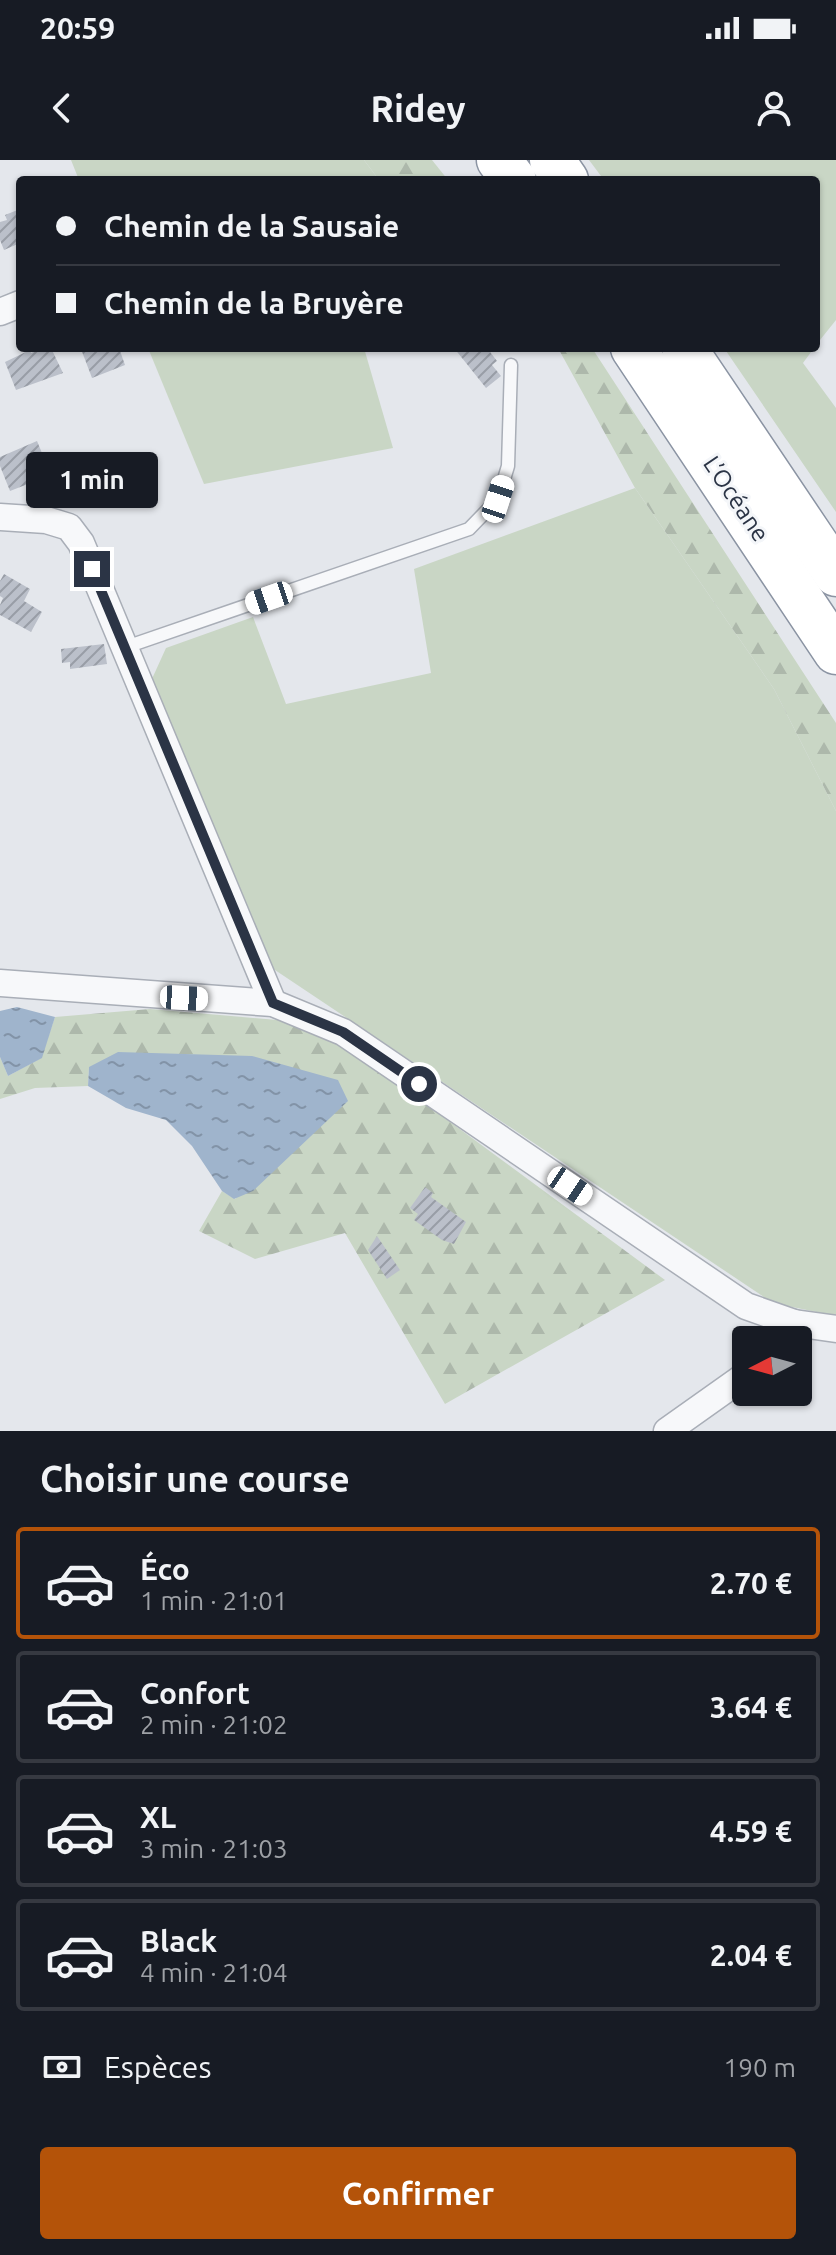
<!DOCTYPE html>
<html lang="fr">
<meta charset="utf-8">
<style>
:root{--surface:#171b24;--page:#242831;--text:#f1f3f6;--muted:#9ea1a6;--line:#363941;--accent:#b45309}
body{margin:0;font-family:Ubuntu,sans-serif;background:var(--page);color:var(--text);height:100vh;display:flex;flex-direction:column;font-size:30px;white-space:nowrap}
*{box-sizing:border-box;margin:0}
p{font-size:26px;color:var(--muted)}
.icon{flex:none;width:44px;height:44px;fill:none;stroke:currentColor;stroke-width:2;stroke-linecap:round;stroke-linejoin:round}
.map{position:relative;height:1271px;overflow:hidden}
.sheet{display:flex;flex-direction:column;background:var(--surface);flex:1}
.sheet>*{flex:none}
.banner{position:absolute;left:16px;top:16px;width:804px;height:176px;border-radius:8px;box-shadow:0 2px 6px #0004;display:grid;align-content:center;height:176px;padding:0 40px;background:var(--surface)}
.needle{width:52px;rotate:264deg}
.tools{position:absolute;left:732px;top:1166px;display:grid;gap:16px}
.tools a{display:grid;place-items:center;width:80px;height:80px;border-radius:8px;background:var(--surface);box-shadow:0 2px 6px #0004;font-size:40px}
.end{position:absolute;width:36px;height:36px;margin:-18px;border:10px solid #2b3445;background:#fff;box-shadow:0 0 0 4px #fff}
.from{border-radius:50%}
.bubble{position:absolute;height:56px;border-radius:8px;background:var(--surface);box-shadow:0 2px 6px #0004;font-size:26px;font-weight:700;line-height:56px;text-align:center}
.car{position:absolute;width:24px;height:48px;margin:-24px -12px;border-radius:10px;box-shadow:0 0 6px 2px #0007;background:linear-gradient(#fff 24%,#345 0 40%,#fff 0 76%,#345 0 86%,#fff 0)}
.banner b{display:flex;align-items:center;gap:28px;height:76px;font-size:30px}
.banner b+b{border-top:2px solid var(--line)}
.banner i{width:20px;height:20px;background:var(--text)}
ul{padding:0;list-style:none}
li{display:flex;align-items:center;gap:24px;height:112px;margin:0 16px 12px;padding:0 24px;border:4px solid var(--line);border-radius:8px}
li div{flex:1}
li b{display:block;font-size:30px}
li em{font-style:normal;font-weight:700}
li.selected{border-color:var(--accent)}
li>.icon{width:72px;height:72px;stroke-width:1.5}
h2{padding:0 40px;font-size:36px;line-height:96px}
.pay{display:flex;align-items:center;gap:20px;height:88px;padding:0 40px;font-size:30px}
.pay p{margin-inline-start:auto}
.cta{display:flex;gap:16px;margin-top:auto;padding:16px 40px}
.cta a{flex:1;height:92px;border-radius:8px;background:var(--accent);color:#fff;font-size:32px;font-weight:700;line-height:92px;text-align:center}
.status{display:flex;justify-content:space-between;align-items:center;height:56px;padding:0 40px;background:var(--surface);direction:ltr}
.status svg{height:22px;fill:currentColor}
header{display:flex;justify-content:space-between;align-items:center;height:104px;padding:0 40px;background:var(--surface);font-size:36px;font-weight:700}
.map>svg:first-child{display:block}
.green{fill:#c9d6c5}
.forest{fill:url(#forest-firs)}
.water{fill:url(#water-ripples)}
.building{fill:url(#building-hatch)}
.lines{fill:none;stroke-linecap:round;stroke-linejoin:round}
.service-casing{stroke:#a9aeb7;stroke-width:15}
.minor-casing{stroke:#a9aeb7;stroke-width:29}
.motorway-casing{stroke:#8b94a3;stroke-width:47}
.service{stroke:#f7f8fa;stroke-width:12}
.minor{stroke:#f7f8fa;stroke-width:26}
.motorway{stroke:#fff;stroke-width:44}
.route{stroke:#2b3445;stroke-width:10}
.labels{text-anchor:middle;stroke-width:6;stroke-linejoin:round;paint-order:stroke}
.street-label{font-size:24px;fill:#2b3445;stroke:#f4f6f9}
</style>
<div class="status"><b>20:59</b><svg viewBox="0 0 49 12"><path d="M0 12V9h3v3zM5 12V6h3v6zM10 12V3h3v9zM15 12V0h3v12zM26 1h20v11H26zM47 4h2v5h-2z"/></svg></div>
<header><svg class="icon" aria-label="back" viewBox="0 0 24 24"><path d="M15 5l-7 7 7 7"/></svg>Ridey<svg class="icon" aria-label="person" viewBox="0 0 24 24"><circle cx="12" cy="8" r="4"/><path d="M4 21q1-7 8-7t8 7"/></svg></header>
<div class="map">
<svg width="836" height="1271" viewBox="0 0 836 1271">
<defs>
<pattern id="forest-firs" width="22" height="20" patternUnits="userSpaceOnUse" patternTransform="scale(2)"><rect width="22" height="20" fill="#c9d6c5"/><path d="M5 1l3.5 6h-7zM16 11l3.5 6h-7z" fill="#adb8ab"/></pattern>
<pattern id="water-ripples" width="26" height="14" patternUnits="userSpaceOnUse" patternTransform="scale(2)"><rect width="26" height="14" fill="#9fb4cc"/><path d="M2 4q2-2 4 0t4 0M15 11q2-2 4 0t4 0" fill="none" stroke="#8293a7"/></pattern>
<pattern id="building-hatch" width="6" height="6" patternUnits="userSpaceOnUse" patternTransform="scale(2)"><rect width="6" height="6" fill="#bbc0ca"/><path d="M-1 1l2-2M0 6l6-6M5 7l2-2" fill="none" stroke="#989da6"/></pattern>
</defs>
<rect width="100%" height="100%" fill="#e4e7ec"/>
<g class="green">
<path d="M71 0H364L379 20H79Z"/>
<path d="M589 0H836V160L816 185V20H604Z"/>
<path d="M148 188H364L393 288 204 324Z"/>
<path d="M724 188H814L803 203 836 248V352Z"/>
<path d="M635 328 774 529 836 651V1156L773 1143 269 806 151 521 166 488 253 457 286 544 431 513 414 409Z"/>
</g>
<g class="forest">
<path d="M364 0H432L448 20H379Z"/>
<path d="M558 188H592L836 563V651L774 529 635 328Z"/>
<path d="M150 849 289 861 355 892 665 1120 445 1244 345 1073 255 1099 199 1071 222 1031 235 1039 347 941 89 907 88 926 35 928 0 939V897L8 916 41 898 55 857Z"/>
</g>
<g class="water">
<path d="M17 847 55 857 42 898 8 916 0 897V851Z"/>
<path d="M118 892 252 896 338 920 348 941 253 1031 234 1039 222 1031 192 986 166 960 126 948 88 926 89 907Z"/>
</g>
<g class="building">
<path d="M20 49V83L4 90 0 80V62L7 60 5 55Z"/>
<path d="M44 188H51L63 213 16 230 5 202 30 190 31 193Z"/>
<path d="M83 188H119L125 205 92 218 81 189Z"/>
<path d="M454 188H487L497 201 492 205 501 216 486 228Z"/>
<path d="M37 281 51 315 10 331 0 306V297Z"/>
<path d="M4 414 30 429 24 441 42 452 31 472 0 455V445L3 438 0 436V421Z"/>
<path d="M104 484 107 504 70 509V502L62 503 61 489Z"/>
<path d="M425 1027 433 1033 431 1037 466 1062 454 1084 442 1080 414 1060 418 1054 410 1048Z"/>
<path d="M377 1076 400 1110 387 1119 368 1090Z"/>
</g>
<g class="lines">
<g class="service-casing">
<path id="service" d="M126 487 469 369 498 339 508 306 511 205"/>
</g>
<g class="minor-casing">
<g id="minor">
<path d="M0 152 20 144"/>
<path d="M0 357 46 360 69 367 81 383 273 843"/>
<path d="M0 823 273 843 343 872 746 1146 794 1163"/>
<path d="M787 1180 794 1163 836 1169"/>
<path d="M667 1271 746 1215"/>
</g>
</g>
<g class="motorway-casing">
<g id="motorway">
<path d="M499 0 514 20"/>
<path d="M552 0 566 20"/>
<path d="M633 188 836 492"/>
<path d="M684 188 836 414"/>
</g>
</g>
<use href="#service" class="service"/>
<use href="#minor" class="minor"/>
<use href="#motorway" class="motorway"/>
</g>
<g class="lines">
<path class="route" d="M92 409 273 843 343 872 419 924"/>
</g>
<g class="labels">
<g class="street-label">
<text transform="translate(736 339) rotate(56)" y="8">L’Océane</text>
</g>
</g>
</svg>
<div class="tools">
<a><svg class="needle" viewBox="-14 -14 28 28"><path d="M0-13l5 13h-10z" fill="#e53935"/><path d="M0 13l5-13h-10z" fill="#9ea1a6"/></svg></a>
</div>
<i class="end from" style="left:419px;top:924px"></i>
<i class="end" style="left:92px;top:409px"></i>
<div class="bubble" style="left:26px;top:292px;width:132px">1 min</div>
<i class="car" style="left:498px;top:339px;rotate:18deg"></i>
<i class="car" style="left:269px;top:438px;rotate:251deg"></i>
<i class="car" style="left:184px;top:838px;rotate:93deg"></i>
<i class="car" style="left:570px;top:1026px;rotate:124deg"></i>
<div class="banner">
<b><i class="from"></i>Chemin de la Sausaie</b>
<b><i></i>Chemin de la Bruyère</b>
</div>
</div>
<section class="sheet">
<h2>Choisir une course</h2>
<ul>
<li class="selected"><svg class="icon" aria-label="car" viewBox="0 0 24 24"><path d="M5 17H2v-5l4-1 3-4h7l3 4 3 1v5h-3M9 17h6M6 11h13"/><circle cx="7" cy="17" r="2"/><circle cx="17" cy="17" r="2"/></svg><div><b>Éco</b><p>1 min · 21:01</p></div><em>2.70 €</em></li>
<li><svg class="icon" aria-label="car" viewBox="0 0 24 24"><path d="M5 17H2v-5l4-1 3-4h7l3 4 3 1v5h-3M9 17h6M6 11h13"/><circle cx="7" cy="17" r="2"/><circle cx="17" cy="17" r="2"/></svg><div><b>Confort</b><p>2 min · 21:02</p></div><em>3.64 €</em></li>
<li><svg class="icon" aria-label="car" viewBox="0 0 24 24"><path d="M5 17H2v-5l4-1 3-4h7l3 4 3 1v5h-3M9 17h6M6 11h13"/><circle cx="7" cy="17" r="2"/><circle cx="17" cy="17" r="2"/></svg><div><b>XL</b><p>3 min · 21:03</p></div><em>4.59 €</em></li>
<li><svg class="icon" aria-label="car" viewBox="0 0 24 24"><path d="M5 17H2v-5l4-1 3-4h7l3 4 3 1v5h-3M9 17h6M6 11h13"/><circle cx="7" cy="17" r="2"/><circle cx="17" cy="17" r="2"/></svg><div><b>Black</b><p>4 min · 21:04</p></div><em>2.04 €</em></li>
</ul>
<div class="pay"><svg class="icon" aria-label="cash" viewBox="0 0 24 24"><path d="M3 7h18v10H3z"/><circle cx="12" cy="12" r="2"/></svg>Espèces<p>190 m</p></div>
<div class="cta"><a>Confirmer</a></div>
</section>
